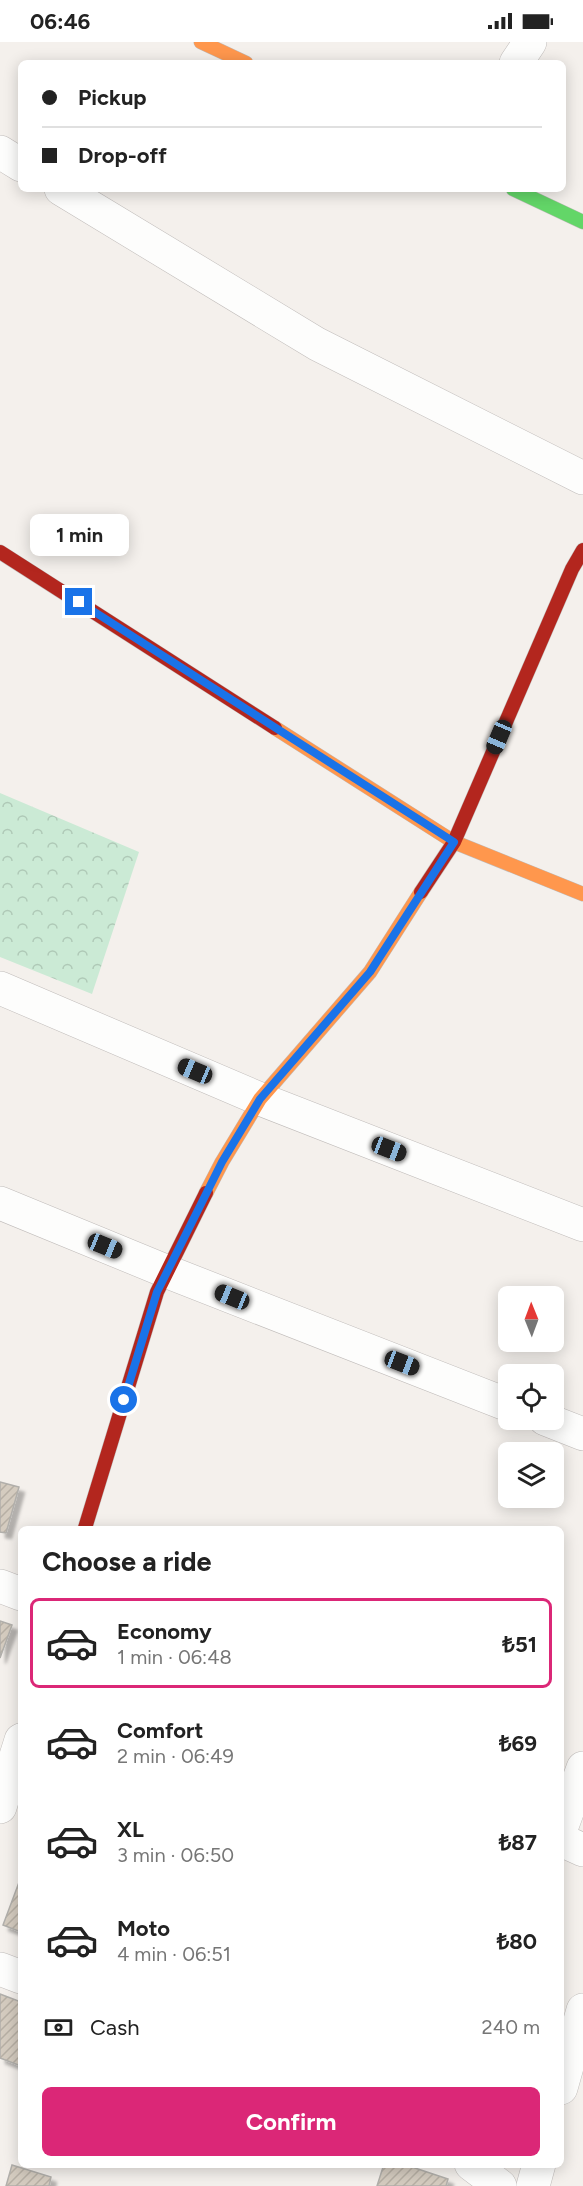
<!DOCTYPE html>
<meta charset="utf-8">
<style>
:root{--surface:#fff;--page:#f6f6f6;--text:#222;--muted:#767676;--line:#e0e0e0;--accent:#db2777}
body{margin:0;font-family:Figtree,sans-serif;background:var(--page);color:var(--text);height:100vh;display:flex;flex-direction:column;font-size:22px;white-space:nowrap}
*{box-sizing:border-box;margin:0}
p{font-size:20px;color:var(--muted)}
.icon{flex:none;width:33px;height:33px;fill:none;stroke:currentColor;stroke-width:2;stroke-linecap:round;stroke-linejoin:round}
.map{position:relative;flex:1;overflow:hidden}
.side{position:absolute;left:18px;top:1484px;width:546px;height:642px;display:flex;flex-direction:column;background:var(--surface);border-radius:9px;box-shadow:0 3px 15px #0003}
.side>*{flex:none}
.hud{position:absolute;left:18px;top:18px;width:548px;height:132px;border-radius:9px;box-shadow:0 3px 15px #0003;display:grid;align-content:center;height:132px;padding:0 24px;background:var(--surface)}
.needle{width:39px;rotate:359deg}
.fabs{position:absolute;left:498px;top:1244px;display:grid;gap:12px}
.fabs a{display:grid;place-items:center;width:66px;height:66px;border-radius:9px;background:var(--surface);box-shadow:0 3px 15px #0003;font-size:30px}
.end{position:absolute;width:27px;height:27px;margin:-14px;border:8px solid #1a73e8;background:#fff;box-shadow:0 0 0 3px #fff}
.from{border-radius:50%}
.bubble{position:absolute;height:42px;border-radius:9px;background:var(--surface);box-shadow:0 3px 15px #0003;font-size:20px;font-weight:700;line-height:42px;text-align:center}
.car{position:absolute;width:18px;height:36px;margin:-18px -9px;border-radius:8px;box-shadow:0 0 4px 2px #0007;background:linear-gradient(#222 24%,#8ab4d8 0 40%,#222 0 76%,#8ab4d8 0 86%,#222 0)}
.hud b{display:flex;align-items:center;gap:21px;height:57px;font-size:22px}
.hud b+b{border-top:2px solid var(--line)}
.hud i{width:15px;height:15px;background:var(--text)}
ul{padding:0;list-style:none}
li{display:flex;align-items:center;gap:18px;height:90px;margin:0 12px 9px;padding:0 12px;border:3px solid transparent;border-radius:9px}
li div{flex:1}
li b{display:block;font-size:22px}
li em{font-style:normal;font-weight:700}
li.current{border-color:var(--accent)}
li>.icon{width:54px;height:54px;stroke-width:1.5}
h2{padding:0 24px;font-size:27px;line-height:72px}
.pay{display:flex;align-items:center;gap:15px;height:66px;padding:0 24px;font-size:22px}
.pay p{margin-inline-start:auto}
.button{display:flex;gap:12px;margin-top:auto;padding:12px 24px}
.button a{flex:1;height:69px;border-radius:9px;background:var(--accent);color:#fff;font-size:24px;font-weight:700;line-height:69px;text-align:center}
.status{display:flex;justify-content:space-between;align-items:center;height:42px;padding:0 30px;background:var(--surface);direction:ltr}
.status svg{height:16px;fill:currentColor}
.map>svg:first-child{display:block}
.park{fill:url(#park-crowns)}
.building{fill:url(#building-hatch);stroke:#b1afab;stroke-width:1.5;filter:url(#shadow)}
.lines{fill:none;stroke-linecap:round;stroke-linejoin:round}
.street-casing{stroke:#c0bcba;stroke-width:34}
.fast-casing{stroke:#c0bcba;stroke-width:15}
.slow-casing{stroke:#c0bcba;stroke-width:15}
.jam-casing{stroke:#c0bcba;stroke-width:15}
.street{stroke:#fdfdfc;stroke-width:33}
.fast{stroke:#63d668;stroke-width:14}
.slow{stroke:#ff974d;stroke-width:14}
.jam{stroke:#b3261e;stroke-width:14}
.route{stroke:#1a73e8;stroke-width:8}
</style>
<div class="status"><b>06:46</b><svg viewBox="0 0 49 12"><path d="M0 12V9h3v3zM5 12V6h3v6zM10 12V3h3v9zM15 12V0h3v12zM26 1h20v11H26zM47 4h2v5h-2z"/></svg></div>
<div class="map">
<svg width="583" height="2144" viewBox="0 0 583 2144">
<defs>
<pattern id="park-crowns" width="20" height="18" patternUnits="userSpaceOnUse" patternTransform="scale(1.5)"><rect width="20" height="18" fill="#cbead5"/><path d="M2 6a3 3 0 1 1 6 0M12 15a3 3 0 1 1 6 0" fill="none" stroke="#afc9b7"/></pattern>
<pattern id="building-hatch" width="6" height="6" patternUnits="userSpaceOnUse" patternTransform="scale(1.5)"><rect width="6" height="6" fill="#d4cbbf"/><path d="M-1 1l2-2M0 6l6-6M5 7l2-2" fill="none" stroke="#b7afa4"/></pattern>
<filter id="shadow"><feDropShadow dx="5.5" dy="5.5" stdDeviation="1.5" flood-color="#0004"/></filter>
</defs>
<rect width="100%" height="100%" fill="#f4f0ec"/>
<path class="park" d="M0 751 139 810 92 952 0 915Z"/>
<g class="building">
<path d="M0 1440 19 1445 6 1491 0 1490Z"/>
<path d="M0 1579 12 1583 0 1616Z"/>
<path d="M21 1835V1890L3 1883Z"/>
<path d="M0 1952 21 1960V2024L0 2016Z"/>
<path d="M384 2122H403L448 2137 446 2144H377Z"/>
<path d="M12 2123 51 2135 49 2144H6Z"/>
</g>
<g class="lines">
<g class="street-casing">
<g id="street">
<path d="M516 21 530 0"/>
<path d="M0 110 21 123"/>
<path d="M61 147 317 302 583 436"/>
<path d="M0 946 260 1057 583 1183"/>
<path d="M0 1161 168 1230 508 1363"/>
<path d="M545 1377 583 1392"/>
<path d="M0 1544 21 1552"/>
<path d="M0 1765 21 1698"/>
<path d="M561 1787 583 1726"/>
<path d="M561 1798 583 1808"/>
<path d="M0 1927 21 1935"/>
<path d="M561 2046 583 1968"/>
<path d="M471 2122 500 2144"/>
<path d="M533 2144 539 2122"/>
</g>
</g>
<g class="fast-casing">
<path id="fast" d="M513 147 583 180"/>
</g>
<g class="slow-casing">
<g id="slow">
<path d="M201 0 246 21"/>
<path d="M275 686 454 800 583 852"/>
<path d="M206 1151 222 1120 260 1057 370 930 421 850"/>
</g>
</g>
<g class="jam-casing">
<g id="jam">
<path d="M0 510 275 686"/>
<path d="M421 850 454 800 572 527 583 508"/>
<path d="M85 1486 157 1250 206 1151"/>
</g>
</g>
<use href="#street" class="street"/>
<use href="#fast" class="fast"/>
<use href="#slow" class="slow"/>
<use href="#jam" class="jam"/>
</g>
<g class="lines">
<path class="route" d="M79 560 454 800 370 930 260 1057 222 1120 157 1250 124 1358"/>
</g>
</svg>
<div class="fabs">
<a><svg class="needle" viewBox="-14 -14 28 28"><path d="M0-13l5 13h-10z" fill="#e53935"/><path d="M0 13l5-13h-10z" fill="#767676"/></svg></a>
<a><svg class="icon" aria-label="locate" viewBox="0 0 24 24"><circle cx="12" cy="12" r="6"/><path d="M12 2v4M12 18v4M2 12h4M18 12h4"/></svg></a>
<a><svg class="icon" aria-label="layers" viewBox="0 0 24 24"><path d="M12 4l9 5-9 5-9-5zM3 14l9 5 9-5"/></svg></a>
</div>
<i class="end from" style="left:124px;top:1358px"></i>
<i class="end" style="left:79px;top:560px"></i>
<div class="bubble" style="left:30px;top:472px;width:99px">1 min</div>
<i class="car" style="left:499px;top:695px;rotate:203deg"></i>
<i class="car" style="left:195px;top:1029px;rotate:293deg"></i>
<i class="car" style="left:389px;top:1107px;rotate:111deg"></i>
<i class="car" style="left:105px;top:1204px;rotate:112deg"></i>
<i class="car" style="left:232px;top:1255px;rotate:292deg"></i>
<i class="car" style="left:402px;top:1321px;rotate:111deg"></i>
<div class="hud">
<b><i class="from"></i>Pickup</b>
<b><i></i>Drop-off</b>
</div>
<section class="side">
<h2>Choose a ride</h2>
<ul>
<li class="current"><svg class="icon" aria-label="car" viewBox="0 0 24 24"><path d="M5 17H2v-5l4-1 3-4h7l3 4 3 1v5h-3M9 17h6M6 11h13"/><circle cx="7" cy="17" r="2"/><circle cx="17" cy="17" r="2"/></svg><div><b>Economy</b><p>1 min · 06:48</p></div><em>₺51</em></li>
<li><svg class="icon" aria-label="car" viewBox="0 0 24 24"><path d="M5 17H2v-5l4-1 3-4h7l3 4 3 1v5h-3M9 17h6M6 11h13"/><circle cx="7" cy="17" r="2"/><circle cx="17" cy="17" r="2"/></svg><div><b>Comfort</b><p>2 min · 06:49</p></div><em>₺69</em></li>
<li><svg class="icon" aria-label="car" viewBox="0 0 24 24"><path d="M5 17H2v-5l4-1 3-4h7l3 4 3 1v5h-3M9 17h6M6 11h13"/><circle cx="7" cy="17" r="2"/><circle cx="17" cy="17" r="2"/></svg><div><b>XL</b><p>3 min · 06:50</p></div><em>₺87</em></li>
<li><svg class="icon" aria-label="car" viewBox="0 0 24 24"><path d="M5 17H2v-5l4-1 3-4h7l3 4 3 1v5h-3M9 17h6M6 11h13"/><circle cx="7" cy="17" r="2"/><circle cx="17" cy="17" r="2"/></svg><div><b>Moto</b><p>4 min · 06:51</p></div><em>₺80</em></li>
</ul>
<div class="pay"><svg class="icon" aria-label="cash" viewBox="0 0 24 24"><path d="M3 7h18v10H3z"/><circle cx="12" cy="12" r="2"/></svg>Cash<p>240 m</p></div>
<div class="button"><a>Confirm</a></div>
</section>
</div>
